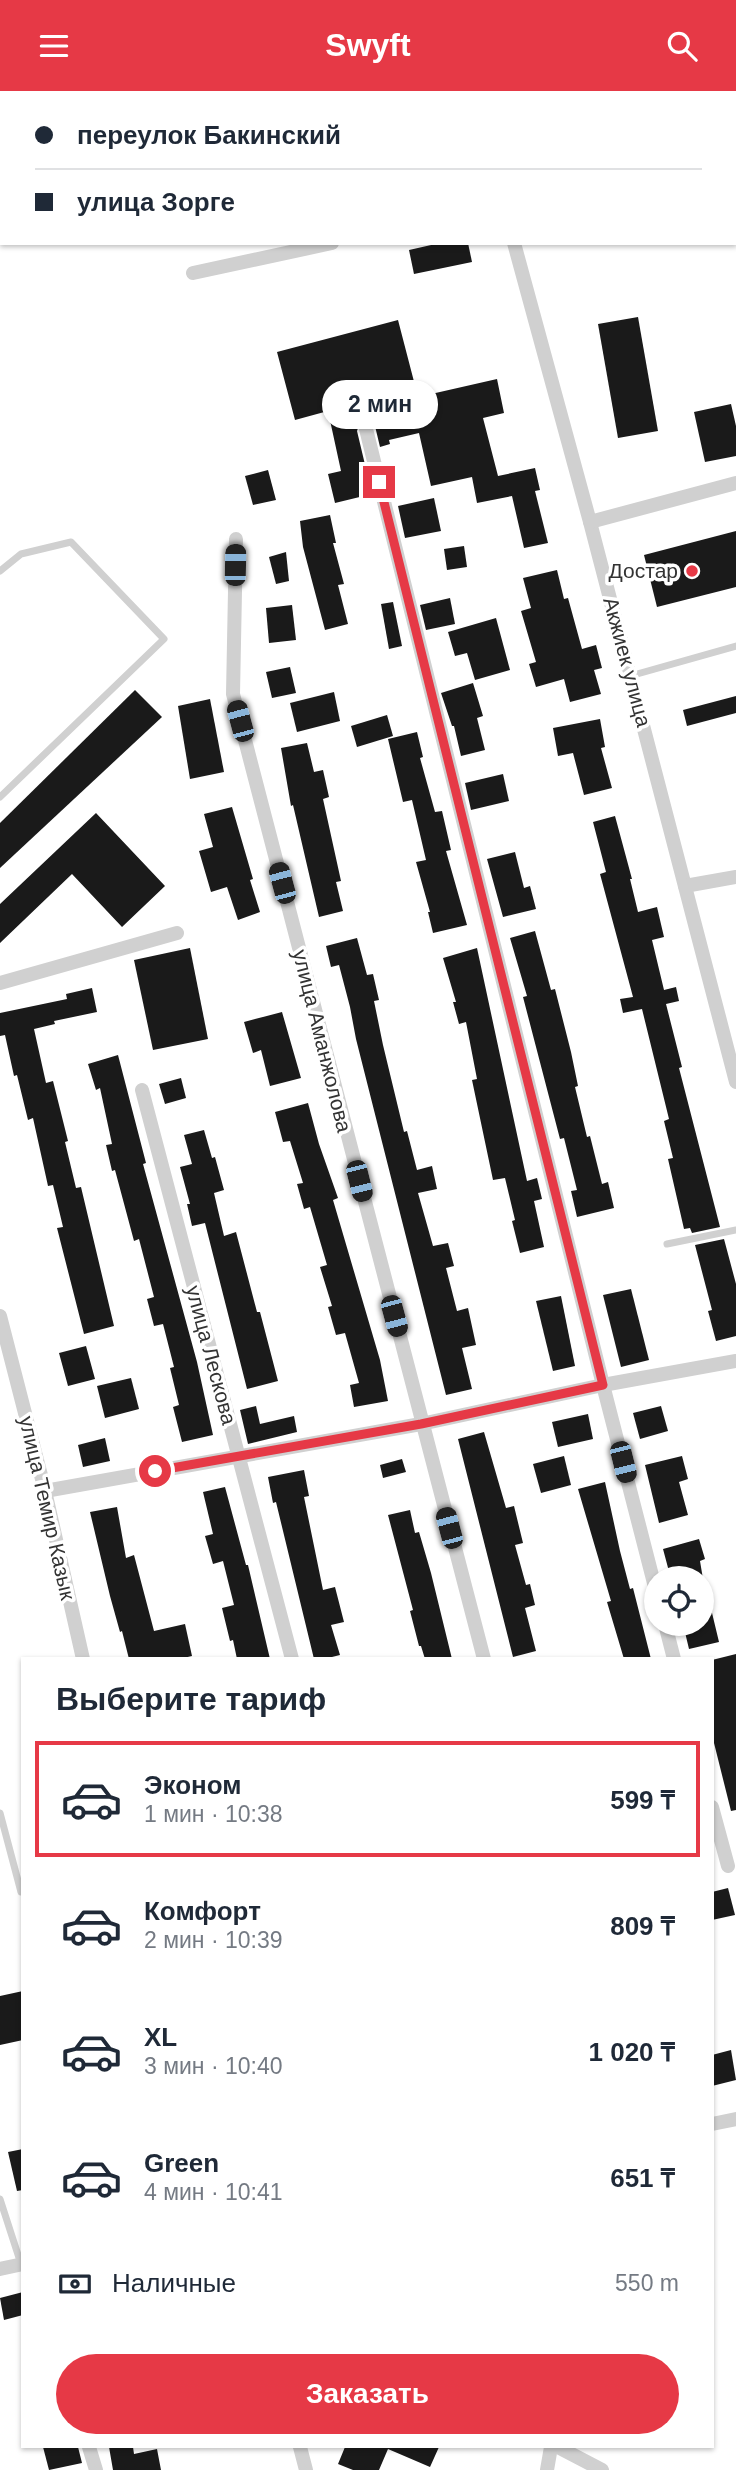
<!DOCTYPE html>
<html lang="ru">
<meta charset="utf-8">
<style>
:root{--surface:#fff;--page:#f2f2f3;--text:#1f2937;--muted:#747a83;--line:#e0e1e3;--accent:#e63946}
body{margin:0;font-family:Helvetica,sans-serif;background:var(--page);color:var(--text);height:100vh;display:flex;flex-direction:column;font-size:26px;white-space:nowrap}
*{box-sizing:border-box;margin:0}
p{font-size:23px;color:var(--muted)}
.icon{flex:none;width:38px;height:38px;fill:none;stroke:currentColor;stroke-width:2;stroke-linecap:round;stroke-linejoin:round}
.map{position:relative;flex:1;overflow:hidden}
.details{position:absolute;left:21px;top:1566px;width:693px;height:791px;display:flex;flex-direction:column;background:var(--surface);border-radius:0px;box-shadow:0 2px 5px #0004}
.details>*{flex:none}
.banner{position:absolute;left:0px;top:0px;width:737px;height:154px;box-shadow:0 2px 5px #0004;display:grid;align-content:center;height:154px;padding:0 35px;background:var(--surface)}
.buttons{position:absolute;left:644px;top:1475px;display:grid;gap:14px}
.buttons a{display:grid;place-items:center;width:70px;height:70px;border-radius:50%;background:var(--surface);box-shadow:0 2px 5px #0004;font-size:35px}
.end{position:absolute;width:32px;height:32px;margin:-16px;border:9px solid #e63946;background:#fff;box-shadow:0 0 0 4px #fff}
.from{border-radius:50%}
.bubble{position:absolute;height:49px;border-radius:24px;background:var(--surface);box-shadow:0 2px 5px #0004;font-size:23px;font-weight:800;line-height:49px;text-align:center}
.car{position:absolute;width:21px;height:42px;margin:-21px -10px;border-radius:9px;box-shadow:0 0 5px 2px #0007;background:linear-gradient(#222 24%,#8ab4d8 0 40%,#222 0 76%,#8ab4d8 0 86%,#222 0)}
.banner b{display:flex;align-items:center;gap:24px;height:66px;font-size:26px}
.banner b+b{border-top:2px solid var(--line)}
.banner i{width:18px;height:18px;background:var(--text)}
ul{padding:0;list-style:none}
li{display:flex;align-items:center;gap:21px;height:116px;margin:0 14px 10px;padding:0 21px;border:4px solid transparent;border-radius:0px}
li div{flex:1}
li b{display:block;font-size:26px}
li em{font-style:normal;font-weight:800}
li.current{border-color:var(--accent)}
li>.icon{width:63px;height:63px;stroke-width:1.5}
h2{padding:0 35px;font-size:32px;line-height:84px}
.pay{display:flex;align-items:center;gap:18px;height:77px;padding:0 35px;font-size:26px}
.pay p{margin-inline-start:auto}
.action{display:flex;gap:14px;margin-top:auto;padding:14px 35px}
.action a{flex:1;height:80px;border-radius:42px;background:var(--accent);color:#fff;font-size:28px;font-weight:800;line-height:80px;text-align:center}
header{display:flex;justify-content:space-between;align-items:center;height:91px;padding:0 35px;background:var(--accent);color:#fff;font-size:32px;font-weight:800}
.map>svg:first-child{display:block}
.building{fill:#1a1a1a}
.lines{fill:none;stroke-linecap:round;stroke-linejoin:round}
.service{stroke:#d0d0d0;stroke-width:7}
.minor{stroke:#d0d0d0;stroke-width:14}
.route{stroke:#e63946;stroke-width:9}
.poi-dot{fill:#e63946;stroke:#fff;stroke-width:2.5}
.labels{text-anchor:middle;stroke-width:7;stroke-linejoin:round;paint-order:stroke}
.poi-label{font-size:21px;fill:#333;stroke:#fff;text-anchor:end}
.street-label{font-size:21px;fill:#333;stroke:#fff}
</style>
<header><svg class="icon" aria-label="menu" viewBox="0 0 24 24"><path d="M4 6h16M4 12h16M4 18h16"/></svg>Swyft<svg class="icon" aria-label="search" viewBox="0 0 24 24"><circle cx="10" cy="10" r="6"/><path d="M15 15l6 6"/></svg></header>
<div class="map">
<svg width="736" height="2379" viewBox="0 0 736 2379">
<rect width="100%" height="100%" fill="#fff"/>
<g class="building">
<path d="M440 152H468L472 171 414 183 409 159Z"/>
<path d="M638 226 658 340 618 347 598 233Z"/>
<path d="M398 229 418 306 497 288 504 322 483 327 498 385 535 377 540 399 535 400 548 452 524 457 512 405 477 412 472 386 431 395 419 342 389 349 390 353 380 356 375 335 368 329 360 331 357 340 372 403 335 412 328 383 341 380 328 320 295 329 277 261Z"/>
<path d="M731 313 736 335V365L705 371 694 321Z"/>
<path d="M268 379 276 409 253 414 245 385Z"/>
<path d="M434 407 441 440 405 447 398 415Z"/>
<path d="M330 424 336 452H333L344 493 338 494 348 533 325 539 303 456 300 430Z"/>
<path d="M736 440V496L657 516 644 464Z"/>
<path d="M464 455 467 476 447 479 444 458Z"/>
<path d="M286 461 289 490 276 493 269 466Z"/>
<path d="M557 479 564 508 568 507 582 558 596 554 602 577 594 579 601 603 570 611 564 588 536 596 529 573 536 571 521 520 531 517 523 487Z"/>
<path d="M450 507 455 533 426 539 420 514Z"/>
<path d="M393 511 402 555 389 558 381 513Z"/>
<path d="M292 514 296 549 269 552 266 517Z"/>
<path d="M496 527 510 579 475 589 467 562 455 565 448 541Z"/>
<path d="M290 576 296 602 272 607 266 581Z"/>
<path d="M473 592 483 625 477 627 485 659 461 665 454 635H452L441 602Z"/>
<path d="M135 599 162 626 0 777V732Z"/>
<path d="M334 601 340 630 297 641 290 612Z"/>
<path d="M736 605V622L687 635 683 619Z"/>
<path d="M210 608 224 681 190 688 178 615Z"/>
<path d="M387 624 393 645 357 656 351 635Z"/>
<path d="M600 628 605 656 601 657 612 697 584 704 573 662 558 665 553 637Z"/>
<path d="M417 641 423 666 420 667 435 721 442 720 451 759 446 760 467 834 433 842 428 821H430L416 771 426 769 412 709 403 711 388 648Z"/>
<path d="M307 652 314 681 323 679 329 706 323 708 341 790 336 791 343 820 319 826 293 714 291 715 281 657Z"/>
<path d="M503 683 509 710 471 719 465 692Z"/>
<path d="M232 716 253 788 250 789 260 821 238 829 227 796 211 801 199 760 213 756 204 723Z"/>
<path d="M96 722 165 795 122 836 72 783 0 852V813Z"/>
<path d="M615 725 632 788H630L638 821 657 816 664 846 652 849 664 899 676 896 679 910 666 913 682 976 679 977 720 1136 692 1142 690 1137 684 1138 668 1068 673 1067 664 1030 669 1028 642 918 623 922 620 908 633 906 600 783 606 781 593 731Z"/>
<path d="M515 761 524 797 530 795 536 818 503 826 487 768Z"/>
<path d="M535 840 551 899 555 898 571 961 578 995 575 996 587 1046 590 1045 602 1093 608 1091 614 1117 577 1126 571 1100 577 1099 564 1047 560 1048 523 906 527 905 510 847Z"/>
<path d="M357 847 367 884 373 883 379 909 374 910 383 954 404 1041 407 1040 417 1079 432 1075 437 1098 418 1102 433 1155 448 1152 454 1175 446 1177 457 1220 468 1217 476 1254 462 1257 472 1298 446 1304 356 948 350 916 339 874 331 876 326 855Z"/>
<path d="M190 857 208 948 153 959 134 869Z"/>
<path d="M477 857 527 1090 537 1087 542 1108 534 1110 544 1156 520 1162 512 1130 515 1129 505 1087 493 1089 472 989 477 988 466 931 459 933 453 911H456L443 867Z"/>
<path d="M92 897 97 921 54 930 55 933 34 938 46 992 53 990 68 1050 65 1051 76 1097 81 1096 114 1235 84 1243 57 1137 63 1136 53 1094 48 1095 33 1027 28 1029 17 984 14 985 5 944 0 945V922L67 908 66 903Z"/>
<path d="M282 921 301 987 270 995 261 959 253 962 244 931Z"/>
<path d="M118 964 146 1072 143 1073 197 1271 213 1344 182 1351 173 1316 179 1314 170 1277 174 1276 163 1233 154 1235 147 1208 154 1206 139 1148 134 1150 115 1079 112 1080 106 1054 112 1053 100 997 96 999 88 973Z"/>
<path d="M181 987 186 1007 165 1013 159 993Z"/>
<path d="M308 1012 319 1053 338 1107 333 1109 380 1269 388 1310 354 1316 350 1294 359 1292 345 1242 336 1244 328 1216 332 1215 320 1176 327 1174 310 1116 304 1118 297 1093 303 1092 290 1050 283 1051 275 1021Z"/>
<path d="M204 1039 212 1067 215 1066 224 1099 214 1102 224 1145 236 1141 257 1221H260L278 1290 247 1298 205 1132 192 1135 187 1113H190L180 1076 192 1073 184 1044Z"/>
<path d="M724 1148 736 1193V1245L716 1250 708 1220 712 1219 695 1154Z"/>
<path d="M631 1198 649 1269 621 1276 603 1204Z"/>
<path d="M561 1205 575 1275 553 1280 536 1210Z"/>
<path d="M86 1255 95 1288 68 1295 59 1262Z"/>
<path d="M131 1287 139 1318 105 1327 97 1295Z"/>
<path d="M256 1315 260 1333 294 1325 297 1341 248 1353 240 1319Z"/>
<path d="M661 1315 668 1340 640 1348 633 1322Z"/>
<path d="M588 1323 593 1348 558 1356 552 1331Z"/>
<path d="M484 1341 506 1417 514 1415 523 1452 515 1454 526 1494 530 1493 535 1514 525 1517 536 1560 513 1566 458 1348Z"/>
<path d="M105 1347 110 1370 83 1376 78 1354Z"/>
<path d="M564 1365 571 1394 541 1402 533 1373Z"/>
<path d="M682 1365 688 1388 679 1391 688 1424 659 1432 645 1374Z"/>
<path d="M402 1368 406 1381 383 1387 380 1374Z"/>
<path d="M304 1379 309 1405 304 1406 323 1499 335 1496 344 1531 331 1534 340 1564 324 1568H314L276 1411 273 1412 268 1386Z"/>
<path d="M605 1391 620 1460 630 1498 633 1497 651 1568H624L607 1511 611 1510 578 1398Z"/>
<path d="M225 1396 246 1474H248L270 1568H237L233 1549 230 1550 222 1517 234 1514 223 1470 213 1473 205 1445 213 1443 203 1401Z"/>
<path d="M117 1416 126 1467 134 1464 154 1540 185 1533 192 1565 179 1568H129L122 1540 120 1541 110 1505 90 1421Z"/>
<path d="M410 1419 415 1442 419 1441 431 1482 452 1568H425L421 1555H419L410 1520 413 1519 388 1424Z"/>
<path d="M699 1448 705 1468 700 1470 703 1488H671L663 1458Z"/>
<path d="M702 1501H707L719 1551 689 1558 683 1533H702Z"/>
<path d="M736 1563V1719L731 1720 712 1644V1569Z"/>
<path d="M728 1797 735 1824 712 1829V1801Z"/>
<path d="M23 1900V1949L0 1954V1905Z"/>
<path d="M731 1959 736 1989 712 1995V1964Z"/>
<path d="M23 2058V2099L17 2100 8 2061Z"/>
<path d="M23 2201V2224L4 2229 0 2207Z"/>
<path d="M43 2356H78L82 2372 49 2379Z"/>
<path d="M109 2356H133L134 2363 157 2358 161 2379H113Z"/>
<path d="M345 2356H439L430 2376 388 2358 379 2379H353L338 2373Z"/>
</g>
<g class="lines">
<g class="service">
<path d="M0 480 21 463 71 451 164 548 0 706"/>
<path d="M630 585 736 555"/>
<path d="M667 1153 736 1139"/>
<path d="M0 1722 21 1801"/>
<path d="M0 2108 21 2173"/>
</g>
<g class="minor">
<path d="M473 0V2"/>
<path d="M514 152 590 431 736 991"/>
<path d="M193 182 332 152"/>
<path d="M366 338 603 1294 656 1500"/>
<path d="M590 431 736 392"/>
<path d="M236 448 233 603 484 1568"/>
<path d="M685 795 736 786"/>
<path d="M0 892 177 842"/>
<path d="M142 999 292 1568"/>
<path d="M0 1225 45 1400 83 1568"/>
<path d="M45 1400 421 1333 603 1294 736 1270"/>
<path d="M665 1533 674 1568"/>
<path d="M712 1716 728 1775"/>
<path d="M712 2033 736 2028"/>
<path d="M0 2178 23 2173"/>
<path d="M89 2356 96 2379"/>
<path d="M300 2356 306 2379"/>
<path d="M558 2356 602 2379"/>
<path d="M547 2379 551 2356"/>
</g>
</g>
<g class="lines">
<path class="route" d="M155 1380 421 1333 603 1294 379 391"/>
</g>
<circle class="poi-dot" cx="692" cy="480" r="7"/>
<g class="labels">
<g class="poi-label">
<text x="678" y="487">Достар</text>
</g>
<g class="street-label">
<text transform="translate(627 571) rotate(75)" y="7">Акжиек улица</text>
<text transform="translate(322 950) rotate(76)" y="7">улица Аманжолова</text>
<text transform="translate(211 1264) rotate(75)" y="7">улица Лескова</text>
<text transform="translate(47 1417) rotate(77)" y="7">улица Темир Казык</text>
</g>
</g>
</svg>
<div class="buttons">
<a><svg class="icon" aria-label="locate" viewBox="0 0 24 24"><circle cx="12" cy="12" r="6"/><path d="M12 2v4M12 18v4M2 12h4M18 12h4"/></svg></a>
</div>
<i class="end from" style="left:155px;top:1380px"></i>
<i class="end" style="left:379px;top:391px"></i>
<div class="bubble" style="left:322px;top:289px;width:116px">2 мин</div>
<i class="car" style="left:235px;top:474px;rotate:1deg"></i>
<i class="car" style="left:240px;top:630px;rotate:345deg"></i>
<i class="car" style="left:282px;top:792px;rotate:345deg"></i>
<i class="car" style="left:359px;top:1090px;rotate:166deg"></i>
<i class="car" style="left:394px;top:1225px;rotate:165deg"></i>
<i class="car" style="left:623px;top:1371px;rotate:166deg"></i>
<i class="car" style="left:449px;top:1437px;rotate:345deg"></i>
<div class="banner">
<b><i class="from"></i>переулок Бакинский</b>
<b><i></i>улица Зорге</b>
</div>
<section class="details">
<h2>Выберите тариф</h2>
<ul>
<li class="current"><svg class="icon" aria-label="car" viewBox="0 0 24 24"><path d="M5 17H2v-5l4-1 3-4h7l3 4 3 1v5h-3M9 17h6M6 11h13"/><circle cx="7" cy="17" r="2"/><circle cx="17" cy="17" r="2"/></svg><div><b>Эконом</b><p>1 мин · 10:38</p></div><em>599 ₸</em></li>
<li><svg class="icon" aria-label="car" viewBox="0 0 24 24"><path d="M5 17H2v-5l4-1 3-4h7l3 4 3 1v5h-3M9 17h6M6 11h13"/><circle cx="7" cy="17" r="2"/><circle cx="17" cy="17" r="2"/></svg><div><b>Комфорт</b><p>2 мин · 10:39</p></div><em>809 ₸</em></li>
<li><svg class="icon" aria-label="car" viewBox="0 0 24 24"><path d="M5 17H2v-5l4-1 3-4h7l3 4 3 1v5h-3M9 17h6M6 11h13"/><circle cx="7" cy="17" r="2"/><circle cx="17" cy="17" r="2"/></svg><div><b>XL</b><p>3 мин · 10:40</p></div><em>1 020 ₸</em></li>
<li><svg class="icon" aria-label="car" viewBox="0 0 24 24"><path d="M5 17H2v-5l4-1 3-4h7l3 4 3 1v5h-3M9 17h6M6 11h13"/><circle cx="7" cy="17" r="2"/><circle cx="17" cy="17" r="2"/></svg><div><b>Green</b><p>4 мин · 10:41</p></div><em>651 ₸</em></li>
</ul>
<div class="pay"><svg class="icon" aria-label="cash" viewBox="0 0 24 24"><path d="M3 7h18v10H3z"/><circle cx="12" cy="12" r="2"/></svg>Наличные<p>550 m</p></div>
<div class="action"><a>Заказать</a></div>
</section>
</div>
